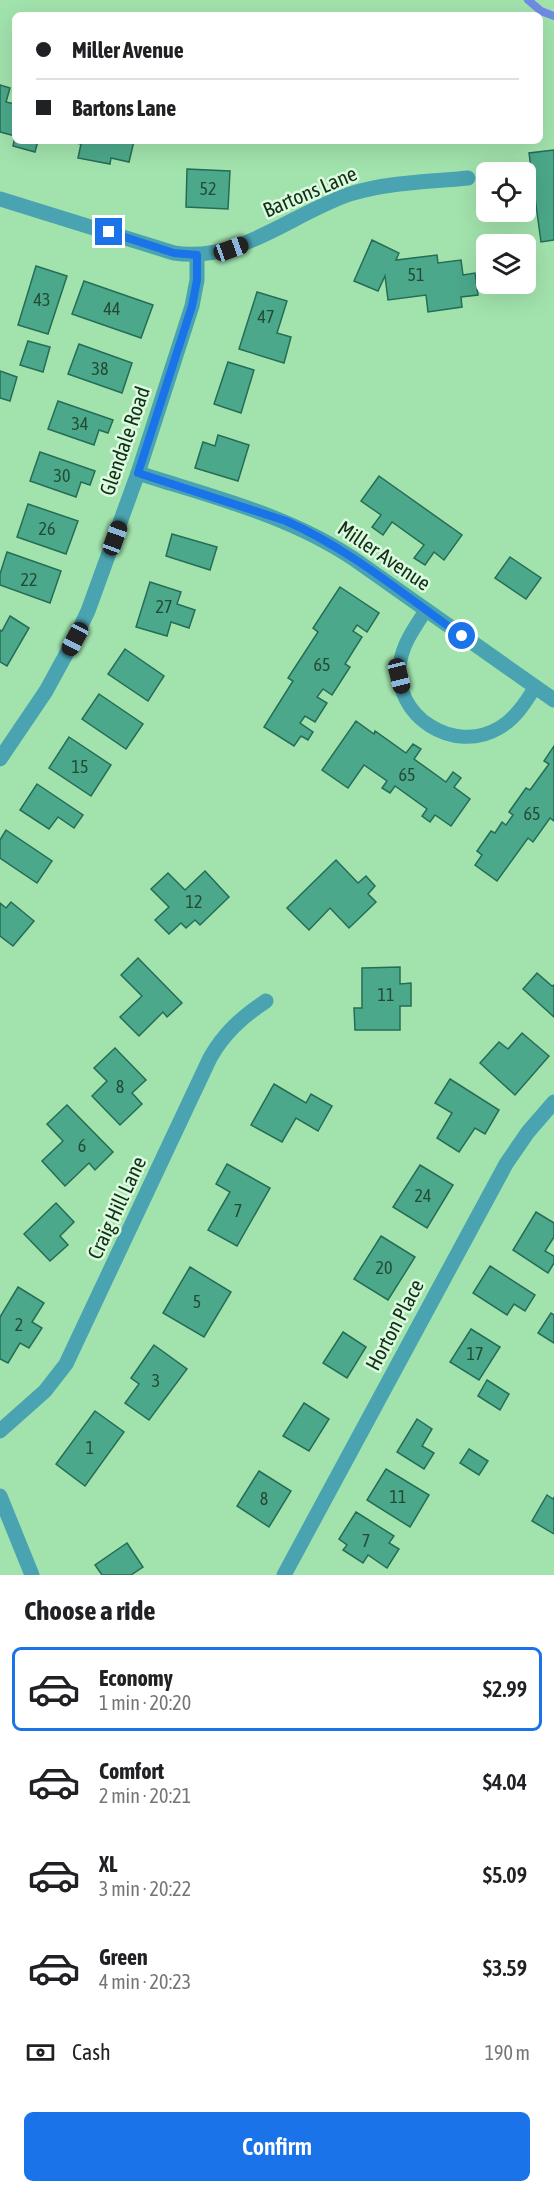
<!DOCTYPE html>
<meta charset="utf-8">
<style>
:root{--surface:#fff;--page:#f6f6f6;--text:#202124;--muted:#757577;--line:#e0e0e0;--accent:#1a73e8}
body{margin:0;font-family:"Asap Condensed",sans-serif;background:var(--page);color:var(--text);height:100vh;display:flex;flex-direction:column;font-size:22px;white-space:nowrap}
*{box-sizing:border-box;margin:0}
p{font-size:20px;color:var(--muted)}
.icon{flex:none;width:33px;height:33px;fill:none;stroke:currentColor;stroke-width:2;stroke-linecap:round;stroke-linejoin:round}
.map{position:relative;height:1575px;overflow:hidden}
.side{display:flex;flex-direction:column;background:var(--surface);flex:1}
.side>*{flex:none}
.hud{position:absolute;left:12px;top:12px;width:531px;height:132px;border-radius:9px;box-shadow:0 6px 24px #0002;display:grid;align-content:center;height:132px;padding:0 24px;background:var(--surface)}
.fabs{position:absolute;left:476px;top:162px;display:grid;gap:12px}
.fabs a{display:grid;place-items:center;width:60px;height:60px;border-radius:9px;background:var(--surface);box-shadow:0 6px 24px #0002;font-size:30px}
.end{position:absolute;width:27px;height:27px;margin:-14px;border:8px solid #1a73e8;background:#fff;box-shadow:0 0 0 3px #fff}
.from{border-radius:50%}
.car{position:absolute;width:18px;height:36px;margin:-18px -9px;border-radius:8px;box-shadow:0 0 4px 2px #0007;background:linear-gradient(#222 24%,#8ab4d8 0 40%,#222 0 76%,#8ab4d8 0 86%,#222 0)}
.hud b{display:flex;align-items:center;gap:21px;height:57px;font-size:22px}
.hud b+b{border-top:2px solid var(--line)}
.hud i{width:15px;height:15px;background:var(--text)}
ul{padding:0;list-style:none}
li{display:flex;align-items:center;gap:18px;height:84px;margin:0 12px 9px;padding:0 12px;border:3px solid transparent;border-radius:9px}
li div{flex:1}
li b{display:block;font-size:22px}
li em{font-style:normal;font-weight:600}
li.active{border-color:var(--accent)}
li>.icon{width:54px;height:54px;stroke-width:1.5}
h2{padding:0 24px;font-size:27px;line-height:72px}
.pay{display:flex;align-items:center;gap:15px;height:66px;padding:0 24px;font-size:22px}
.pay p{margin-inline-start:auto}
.button{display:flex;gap:12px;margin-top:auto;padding:12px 24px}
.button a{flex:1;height:69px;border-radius:9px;background:var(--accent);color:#fff;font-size:24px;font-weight:600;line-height:69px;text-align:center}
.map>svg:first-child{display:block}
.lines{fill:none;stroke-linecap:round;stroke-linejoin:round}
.stream{stroke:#708ce3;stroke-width:8}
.building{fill:#4ca88a;stroke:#256d56;stroke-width:1.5}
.service{stroke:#4aa3b1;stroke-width:14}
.minor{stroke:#4aa3b1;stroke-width:15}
.tertiary{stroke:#4aa3b1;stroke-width:15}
.route{stroke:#1a73e8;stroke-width:8}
.labels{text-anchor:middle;stroke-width:5;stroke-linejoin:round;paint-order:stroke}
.number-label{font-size:18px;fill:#224c35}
.street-label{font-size:21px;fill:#142e19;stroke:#dbfbdf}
</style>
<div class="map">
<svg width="554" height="1575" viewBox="0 0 554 1575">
<rect width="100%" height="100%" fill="#a2e3ad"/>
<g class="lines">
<path class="stream" d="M528 0 541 11 554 16"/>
</g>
<g class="building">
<path d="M0 85 10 88 6 102 15 104V136L0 132Z"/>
<path d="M15 136V141H38L35 152 13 146Z"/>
<path d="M66 141H134L129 162 111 158 110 164 78 158 81 144Z"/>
<path d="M554 150V240L541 242 529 153Z"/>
<path d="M187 169 230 171 228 209 186 207Z"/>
<path d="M372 240 399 253 396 260 437 255 438 263 461 260 463 275 475 273 478 295 461 297 462 307 428 312 426 295 388 300 385 276 378 291 354 281Z"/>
<path d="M36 266 67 276 48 334 18 325Z"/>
<path d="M84 281 153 305 141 338 72 314Z"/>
<path d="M257 292 287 301 277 333 291 337 284 363 239 349Z"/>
<path d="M28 341 50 347 43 372 20 365Z"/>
<path d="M79 344 132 363 122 393 68 374Z"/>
<path d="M228 362 254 370 241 413 214 404Z"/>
<path d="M0 371 17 377 10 401 0 398Z"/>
<path d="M58 401 113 420 108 433 99 430 94 445 48 429Z"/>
<path d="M218 435 249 445 238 481 195 468 203 442 215 446Z"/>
<path d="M40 452 95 471 90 485 81 482 76 497 30 481Z"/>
<path d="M379 476 462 535 444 560 434 552 425 565 414 558 424 545 392 522 383 535 372 527 381 515 361 501Z"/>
<path d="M28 504 78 521 66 554 17 537Z"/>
<path d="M172 534 217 547 210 570 166 556Z"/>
<path d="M7 552 61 571 50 603 0 585V574Z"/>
<path d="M510 557 541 578 526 599 495 578Z"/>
<path d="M150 582 181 592 177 604 195 610 189 628 171 622 167 636 136 627Z"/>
<path d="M340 587 379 613 367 632 357 625 353 631 362 637 345 664 350 667 332 695 323 689 317 697 327 703 315 722 305 716 300 723 313 732 308 740 301 736 294 746 264 727 293 681 288 678 318 632 313 628Z"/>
<path d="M10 616 29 628 7 666 0 662V630L2 631Z"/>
<path d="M125 649 164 676 148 701 108 674Z"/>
<path d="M99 694 143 724 126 749 82 719Z"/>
<path d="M356 721 374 734 375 731 406 753 413 744 421 749 414 759 446 782 453 772 461 778 454 787 470 799 451 826 435 815 430 822 422 816 427 809 395 786 390 793 382 788 387 781 364 765 348 788 322 770Z"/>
<path d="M69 737 111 765 91 796 49 768Z"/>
<path d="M554 746V821L550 818 533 842 528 838 497 881 475 865 482 855 477 851 491 831 495 833 502 822 506 825 513 815 509 812 526 788 530 790 549 764 544 761Z"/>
<path d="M37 784 83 815 74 828 58 817 49 829 20 810Z"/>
<path d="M6 830 52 861 37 883 0 858V840Z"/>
<path d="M336 860 358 883 366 876 375 886 368 894 376 902 349 928 330 908 309 930 287 908Z"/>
<path d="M205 871 229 897 200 925 195 920 186 928 181 923 169 934 155 920 169 907 151 889 168 873 185 890Z"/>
<path d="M11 902 34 921 13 946 0 936V903L6 908Z"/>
<path d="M138 958 182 1003 167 1017 163 1012 139 1036 120 1017 142 996 121 975Z"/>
<path d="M400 967V984L411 983V1006H400V1030H355L354 1008H362V968Z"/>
<path d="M537 973 552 986 554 985V1017L523 989Z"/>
<path d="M522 1033 549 1056 515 1095 480 1063 499 1042 508 1049Z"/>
<path d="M115 1048 146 1080 132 1093 142 1104 120 1125 92 1096 107 1081 94 1068Z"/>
<path d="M450 1079 499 1110 485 1134 475 1128 459 1152 437 1138 452 1113 435 1103Z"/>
<path d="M274 1084 306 1103 311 1094 332 1106 318 1131 296 1118 282 1142 251 1125Z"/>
<path d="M67 1105 113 1152 95 1170 89 1163 65 1186 42 1161 63 1141 47 1124Z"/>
<path d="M227 1164 270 1188 237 1246 208 1230 230 1192 216 1184Z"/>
<path d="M420 1165 453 1185 427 1228 393 1207Z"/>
<path d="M56 1203 74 1222 60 1236 68 1245 50 1261 24 1234Z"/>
<path d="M536 1212 554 1223V1237L545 1251 554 1256V1263L548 1273 513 1250Z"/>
<path d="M381 1236 415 1257 388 1300 354 1279Z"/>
<path d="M490 1266 535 1295 525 1311 514 1304 507 1315 473 1293Z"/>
<path d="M190 1267 231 1292 204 1337 163 1313Z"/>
<path d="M18 1287 44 1303 32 1322 42 1328 29 1348 20 1343 8 1363 0 1359V1317Z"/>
<path d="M551 1313 554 1315V1343L538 1333Z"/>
<path d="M471 1329 500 1347 479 1380 450 1362Z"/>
<path d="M343 1332 366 1347 347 1378 323 1363Z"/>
<path d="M154 1345 187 1369 149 1420 125 1403 139 1384 131 1378Z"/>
<path d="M487 1380 509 1394 500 1410 478 1396Z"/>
<path d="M304 1403 329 1419 309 1451 283 1436Z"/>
<path d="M95 1411 124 1432 85 1486 56 1464Z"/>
<path d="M417 1419 432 1429 422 1446 434 1453 424 1469 397 1452Z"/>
<path d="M469 1449 488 1461 479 1475 460 1463Z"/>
<path d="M386 1469 429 1495 410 1527 367 1500Z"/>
<path d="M259 1471 291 1491 269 1527 237 1506Z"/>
<path d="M547 1495 553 1499 554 1497V1534L532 1521Z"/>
<path d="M356 1512 394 1536 389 1543 399 1549 387 1568 368 1555 363 1563 343 1550 347 1545 339 1539Z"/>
<path d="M127 1543 143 1567 131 1575H102L95 1565Z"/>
</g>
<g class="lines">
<path class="service" d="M426 610C415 627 403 643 400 663 392 716 454 755 499 728 515 719 526 702 535 687"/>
<g class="minor">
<path d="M0 199 174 253C239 263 291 214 350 194 388 182 429 182 468 178"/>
<path d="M138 473C212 497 289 515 354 559L554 700"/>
<path d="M0 759 46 691 75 638 88 611 138 473 192 306 197 280V255"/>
<path d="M0 1431 45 1391 66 1364 210 1058C224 1033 242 1017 266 1001"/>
<path d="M284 1575 506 1164 528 1132 554 1102"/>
</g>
<path class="tertiary" d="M0 1496 32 1575"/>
</g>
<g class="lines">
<path class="route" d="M109 232 174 253 197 255V280L192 306 138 473 286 521C350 549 405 596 462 636"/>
</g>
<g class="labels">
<g class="number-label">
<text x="208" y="195">52</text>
<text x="416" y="281">51</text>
<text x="42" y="306">43</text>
<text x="112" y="315">44</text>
<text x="266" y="323">47</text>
<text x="100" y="375">38</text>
<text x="80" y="430">34</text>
<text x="62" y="482">30</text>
<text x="47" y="535">26</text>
<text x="29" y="586">22</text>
<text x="164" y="613">27</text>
<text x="322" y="671">65</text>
<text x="80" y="773">15</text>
<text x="407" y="781">65</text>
<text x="532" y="820">65</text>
<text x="194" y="908">12</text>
<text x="386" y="1001">11</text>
<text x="120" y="1093">8</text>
<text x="82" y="1152">6</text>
<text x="423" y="1202">24</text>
<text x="238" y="1217">7</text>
<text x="384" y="1274">20</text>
<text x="197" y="1308">5</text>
<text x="19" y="1331">2</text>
<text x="475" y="1360">17</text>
<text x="156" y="1387">3</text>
<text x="90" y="1454">1</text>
<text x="398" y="1503">11</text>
<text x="264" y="1505">8</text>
<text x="366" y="1547">7</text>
</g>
<g class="street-label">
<text transform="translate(310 192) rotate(-23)" y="7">Bartons Lane</text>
<text transform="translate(125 441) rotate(-71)" y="7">Glendale Road</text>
<text transform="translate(384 556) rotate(34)" y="7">Miller Avenue</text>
<text transform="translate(117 1208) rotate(-65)" y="7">Craig Hill Lane</text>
<text transform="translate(395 1325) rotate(-62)" y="7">Horton Place</text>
</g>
</g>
</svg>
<div class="fabs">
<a><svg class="icon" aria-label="locate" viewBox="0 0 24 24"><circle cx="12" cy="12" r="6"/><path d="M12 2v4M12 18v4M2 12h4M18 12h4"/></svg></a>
<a><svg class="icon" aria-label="layers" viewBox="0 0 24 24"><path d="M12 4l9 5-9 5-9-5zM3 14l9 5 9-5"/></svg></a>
</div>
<i class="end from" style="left:462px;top:636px"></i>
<i class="end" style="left:109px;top:232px"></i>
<i class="car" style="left:231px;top:249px;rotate:70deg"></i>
<i class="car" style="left:115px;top:538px;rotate:20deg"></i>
<i class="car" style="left:75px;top:639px;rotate:208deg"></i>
<i class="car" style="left:399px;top:676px;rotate:166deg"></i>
<div class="hud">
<b><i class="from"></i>Miller Avenue</b>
<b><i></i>Bartons Lane</b>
</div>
</div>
<section class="side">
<h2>Choose a ride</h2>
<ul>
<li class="active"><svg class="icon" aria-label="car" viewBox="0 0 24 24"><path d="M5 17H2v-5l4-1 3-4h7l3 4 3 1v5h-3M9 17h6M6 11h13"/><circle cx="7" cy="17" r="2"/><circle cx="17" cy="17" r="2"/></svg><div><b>Economy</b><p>1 min · 20:20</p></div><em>$2.99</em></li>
<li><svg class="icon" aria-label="car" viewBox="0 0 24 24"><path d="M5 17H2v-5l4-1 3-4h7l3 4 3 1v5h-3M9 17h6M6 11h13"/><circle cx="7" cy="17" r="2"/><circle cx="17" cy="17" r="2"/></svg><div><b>Comfort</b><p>2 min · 20:21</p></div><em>$4.04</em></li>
<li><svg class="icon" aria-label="car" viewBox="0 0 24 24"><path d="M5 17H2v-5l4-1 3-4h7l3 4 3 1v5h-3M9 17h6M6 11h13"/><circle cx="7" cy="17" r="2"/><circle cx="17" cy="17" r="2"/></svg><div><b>XL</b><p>3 min · 20:22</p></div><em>$5.09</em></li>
<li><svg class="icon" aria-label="car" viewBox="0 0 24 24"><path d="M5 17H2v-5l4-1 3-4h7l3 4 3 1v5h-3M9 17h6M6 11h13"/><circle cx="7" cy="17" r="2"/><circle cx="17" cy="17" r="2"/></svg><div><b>Green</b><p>4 min · 20:23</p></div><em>$3.59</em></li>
</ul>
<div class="pay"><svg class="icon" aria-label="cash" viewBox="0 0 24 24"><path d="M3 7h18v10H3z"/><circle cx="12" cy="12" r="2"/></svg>Cash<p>190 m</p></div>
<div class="button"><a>Confirm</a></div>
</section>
